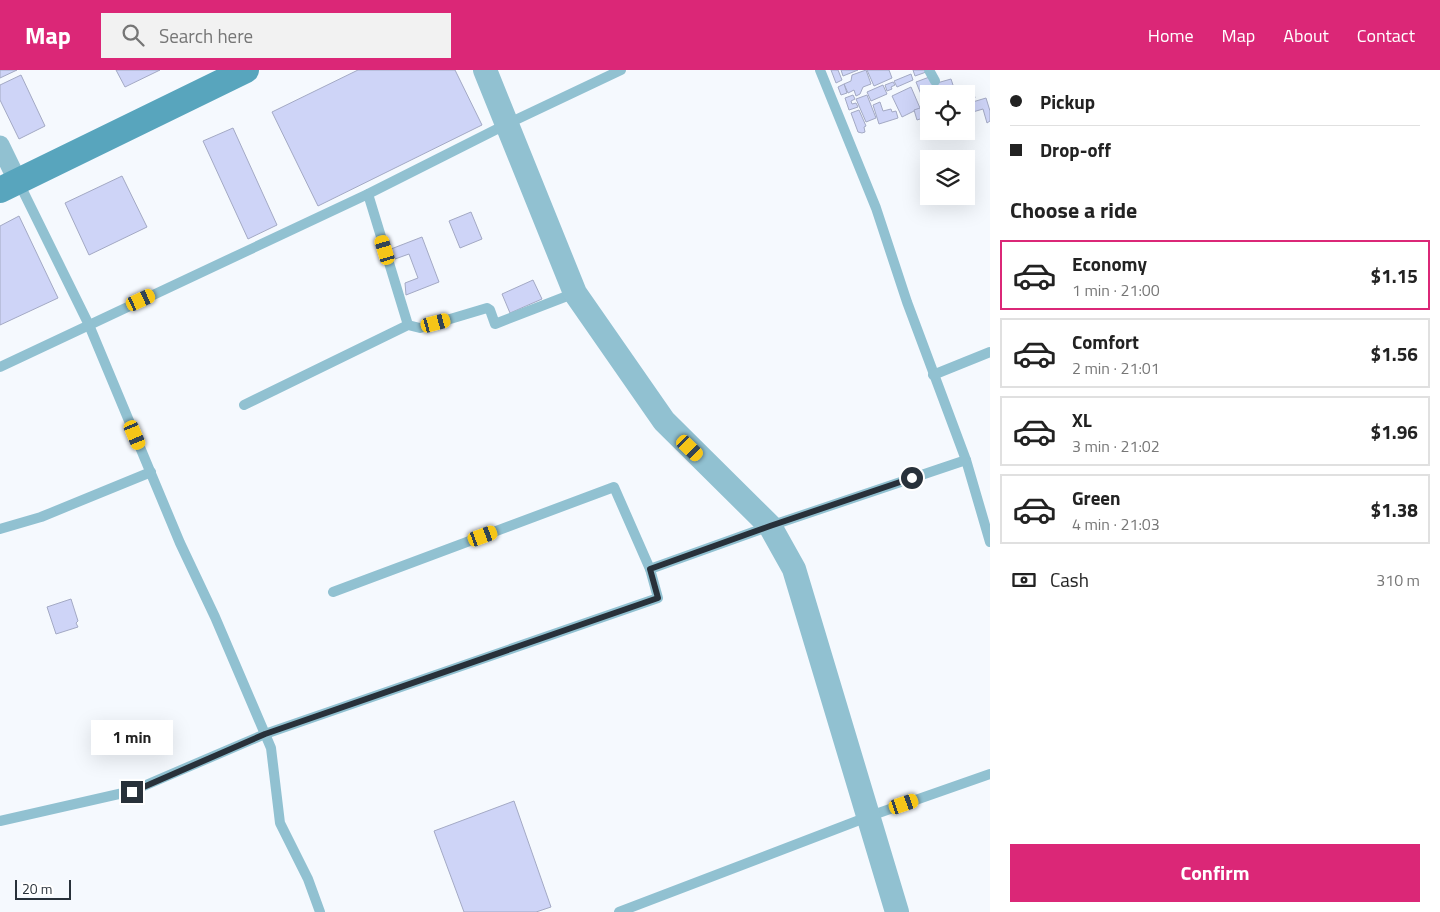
<!DOCTYPE html>
<meta charset="utf-8">
<style>
:root{--surface:#fff;--page:#f2f2f2;--text:#222;--muted:#767676;--line:#e0e0e0;--accent:#db2777}
body{margin:0;font-family:"Titillium Web",sans-serif;background:var(--page);color:var(--text);height:100vh;display:flex;flex-direction:column;font-size:19px;white-space:nowrap}
*{box-sizing:border-box;margin:0}
p{font-size:16px;color:var(--muted)}
.icon{flex:none;width:28px;height:28px;fill:none;stroke:currentColor;stroke-width:2;stroke-linecap:round;stroke-linejoin:round}
.map{position:relative;flex:1;overflow:hidden}
.panel{display:flex;flex-direction:column;background:var(--surface);width:450px}
.panel>*{flex:none}
.top-card{display:grid;align-content:center;height:110px;padding:0 20px;background:var(--surface)}
.fabs{position:absolute;left:920px;top:15px;display:grid;gap:10px}
.fabs a{display:grid;place-items:center;width:55px;height:55px;border-radius:0px;background:var(--surface);box-shadow:0 5px 20px #0002;font-size:25px}
.scale{position:absolute;left:15px;bottom:12px;width:56px;box-sizing:border-box;padding-left:5px;border:2px solid #28313a;border-top:0;font-size:14px;line-height:18px;white-space:nowrap;color:#28313a;-webkit-text-stroke:4px #fff;paint-order:stroke}
.end{position:absolute;width:22px;height:22px;margin:-11px;border:6px solid #28313a;background:#fff;box-shadow:0 0 0 2px #fff}
.from{border-radius:50%}
.bubble{position:absolute;height:35px;border-radius:0px;background:var(--surface);box-shadow:0 5px 20px #0002;font-size:16px;font-weight:700;line-height:35px;text-align:center}
.car{position:absolute;width:15px;height:30px;margin:-15px -8px;border-radius:6px;box-shadow:0 0 4px 1px #0007;background:linear-gradient(#f5c518 24%,#345 0 40%,#f5c518 0 76%,#345 0 86%,#f5c518 0)}
.top-card b{display:flex;align-items:center;gap:18px;height:48px;font-size:19px}
.top-card b+b{border-top:1px solid var(--line)}
.top-card i{width:12px;height:12px;background:var(--text)}
ul{padding:0;list-style:none}
li{display:flex;align-items:center;gap:15px;height:70px;margin:0 10px 8px;padding:0 10px;border:2px solid var(--line);border-radius:0px}
li div{flex:1}
li b{display:block;font-size:19px}
li em{font-style:normal;font-weight:700}
li.on{border-color:var(--accent)}
li>.icon{width:45px;height:45px;stroke-width:1.5}
h2{padding:0 20px;font-size:22px;line-height:60px}
.pay{display:flex;align-items:center;gap:12px;height:55px;padding:0 20px;font-size:19px}
.pay p{margin-inline-start:auto}
.primary-button{display:flex;gap:10px;margin-top:auto;padding:10px 20px}
.primary-button a{flex:1;height:58px;border-radius:0px;background:var(--accent);color:#fff;font-size:20px;font-weight:700;line-height:58px;text-align:center}
header{display:flex;align-items:center;gap:30px;box-sizing:border-box;height:70px;padding:0 25px;background:var(--accent);color:#fff}
header strong{font-size:24px}
nav{display:flex;gap:28px;margin-inline-start:auto;font-size:18px}
.search{width:350px;height:45px;background:var(--page);display:flex;align-items:center;gap:12px;box-sizing:border-box;padding:0 18px;border-radius:0px;color:var(--muted);font-size:19px}
main{display:flex;flex:1;min-height:0}
.map>svg:first-child{display:block}
.building{fill:#ced4f7;stroke:#a3a9c4}
.lines{fill:none;stroke-linecap:round;stroke-linejoin:round}
.service{stroke:#91c1d1;stroke-width:10}
.minor{stroke:#91c1d1;stroke-width:19}
.tertiary{stroke:#91c1d1;stroke-width:24}
.secondary{stroke:#58a5bd;stroke-width:26}
.route{stroke:#28313a;stroke-width:6}
</style>
<header>
<strong>Map</strong>
<div class="search"><svg class="icon" aria-label="search" viewBox="0 0 24 24"><circle cx="10" cy="10" r="6"/><path d="M15 15l6 6"/></svg>Search here</div>
<nav><a>Home</a><a>Map</a><a>About</a><a>Contact</a></nav>
</header>
<main>
<div class="map">
<svg width="990" height="842" viewBox="0 0 990 842">
<rect width="100%" height="100%" fill="#f5f9fe"/>
<g class="building">
<path d="M0 0H17L0 8Z"/>
<path d="M116 0H160L125 17Z"/>
<path d="M358 0H455L482 55 318 136 272 42Z"/>
<path d="M831 0H838L842 10 836 13Z"/>
<path d="M841 0H858L843 6Z"/>
<path d="M866 0 871 14 863 17 860 24 856 26 854 20 848 23 844 14 851 11 852 5Z"/>
<path d="M867 0H889L892 8 874 16Z"/>
<path d="M913 0H928L929 1 915 6Z"/>
<path d="M911 4 913 10 897 17 894 11Z"/>
<path d="M21 5 45 56 19 69 0 30V15Z"/>
<path d="M932 6 939 24H929V39H927L916 12Z"/>
<path d="M951 9 956 24H940L937 13Z"/>
<path d="M893 12 895 15 891 17 892 19 887 21 885 15Z"/>
<path d="M844 14 847 23 841 25 838 17Z"/>
<path d="M883 15 887 24 871 31 867 22Z"/>
<path d="M911 17 920 38 902 47 892 26Z"/>
<path d="M973 20 975 28 966 31V24H962Z"/>
<path d="M853 25 855 29 851 31 852 34 856 33 858 37 849 40 845 28Z"/>
<path d="M867 25 876 48 866 52 856 29Z"/>
<path d="M986 28 990 41V51L987 53 983 39 966 44V34Z"/>
<path d="M880 32 883 41 891 39 892 42 896 41 898 48 879 54 873 35Z"/>
<path d="M920 38 922 42 929 40V46L917 50 914 40Z"/>
<path d="M859 40 866 56 864 57 865 62 862 63 858 62 851 43Z"/>
<path d="M233 58 277 155 248 169 203 71Z"/>
<path d="M122 106 147 157 89 185 65 133Z"/>
<path d="M471 142 482 169 460 178 449 151Z"/>
<path d="M19 146 58 228 0 255V156Z"/>
<path d="M422 167 439 212 406 225 405 213 418 208 409 184 395 189 391 179Z"/>
<path d="M533 210 542 229 510 243 502 224Z"/>
<path d="M71 529 78 551 76 553 78 557 56 564 47 537Z"/>
<path d="M514 731 551 837 536 842H464L434 761Z"/>
</g>
<g class="lines">
<g class="service">
<path d="M820 0 876 138 907 232 966 390 990 472"/>
<path d="M929 0 935 11"/>
<path d="M19 113 89 255 180 473 215 547 271 678 280 753 308 809 320 842"/>
<path d="M368 124 408 255"/>
<path d="M0 297 368 124 507 54 621 0"/>
<path d="M933 305 990 282"/>
<path d="M244 335 408 255 420 258 487 238 490 240 495 254 575 223"/>
<path d="M0 459 41 447 151 402"/>
<path d="M333 522 614 417 650 499"/>
<path d="M0 751 132 721 265 664 658 528 650 499 770 456 966 390"/>
<path d="M619 842 870 746 990 704"/>
</g>
<path class="minor" d="M0 75 18 112"/>
<path class="tertiary" d="M485 0 575 223 664 351 770 456 794 499 897 842"/>
<path class="secondary" d="M0 120 246 0"/>
</g>
<g class="lines">
<path class="route" d="M132 722 265 664 658 528 650 499 770 456 912 408"/>
</g>
</svg>
<div class="fabs">
<a><svg class="icon" aria-label="locate" viewBox="0 0 24 24"><circle cx="12" cy="12" r="6"/><path d="M12 2v4M12 18v4M2 12h4M18 12h4"/></svg></a>
<a><svg class="icon" aria-label="layers" viewBox="0 0 24 24"><path d="M12 4l9 5-9 5-9-5zM3 14l9 5 9-5"/></svg></a>
</div>
<div class="scale">20 m</div>
<i class="end from" style="left:912px;top:408px"></i>
<i class="end" style="left:132px;top:722px"></i>
<div class="bubble" style="left:91px;top:650px;width:82px">1 min</div>
<i class="car" style="left:385px;top:180px;rotate:343deg"></i>
<i class="car" style="left:141px;top:230px;rotate:65deg"></i>
<i class="car" style="left:436px;top:253px;rotate:75deg"></i>
<i class="car" style="left:135px;top:365px;rotate:157deg"></i>
<i class="car" style="left:690px;top:378px;rotate:134deg"></i>
<i class="car" style="left:483px;top:466px;rotate:70deg"></i>
<i class="car" style="left:904px;top:734px;rotate:71deg"></i>
</div>
<section class="panel">
<div class="top-card">
<b><i class="from"></i>Pickup</b>
<b><i></i>Drop-off</b>
</div>
<h2>Choose a ride</h2>
<ul>
<li class="on"><svg class="icon" aria-label="car" viewBox="0 0 24 24"><path d="M5 17H2v-5l4-1 3-4h7l3 4 3 1v5h-3M9 17h6M6 11h13"/><circle cx="7" cy="17" r="2"/><circle cx="17" cy="17" r="2"/></svg><div><b>Economy</b><p>1 min · 21:00</p></div><em>$1.15</em></li>
<li><svg class="icon" aria-label="car" viewBox="0 0 24 24"><path d="M5 17H2v-5l4-1 3-4h7l3 4 3 1v5h-3M9 17h6M6 11h13"/><circle cx="7" cy="17" r="2"/><circle cx="17" cy="17" r="2"/></svg><div><b>Comfort</b><p>2 min · 21:01</p></div><em>$1.56</em></li>
<li><svg class="icon" aria-label="car" viewBox="0 0 24 24"><path d="M5 17H2v-5l4-1 3-4h7l3 4 3 1v5h-3M9 17h6M6 11h13"/><circle cx="7" cy="17" r="2"/><circle cx="17" cy="17" r="2"/></svg><div><b>XL</b><p>3 min · 21:02</p></div><em>$1.96</em></li>
<li><svg class="icon" aria-label="car" viewBox="0 0 24 24"><path d="M5 17H2v-5l4-1 3-4h7l3 4 3 1v5h-3M9 17h6M6 11h13"/><circle cx="7" cy="17" r="2"/><circle cx="17" cy="17" r="2"/></svg><div><b>Green</b><p>4 min · 21:03</p></div><em>$1.38</em></li>
</ul>
<div class="pay"><svg class="icon" aria-label="cash" viewBox="0 0 24 24"><path d="M3 7h18v10H3z"/><circle cx="12" cy="12" r="2"/></svg>Cash<p>310 m</p></div>
<div class="primary-button"><a>Confirm</a></div>
</section>
</main>
